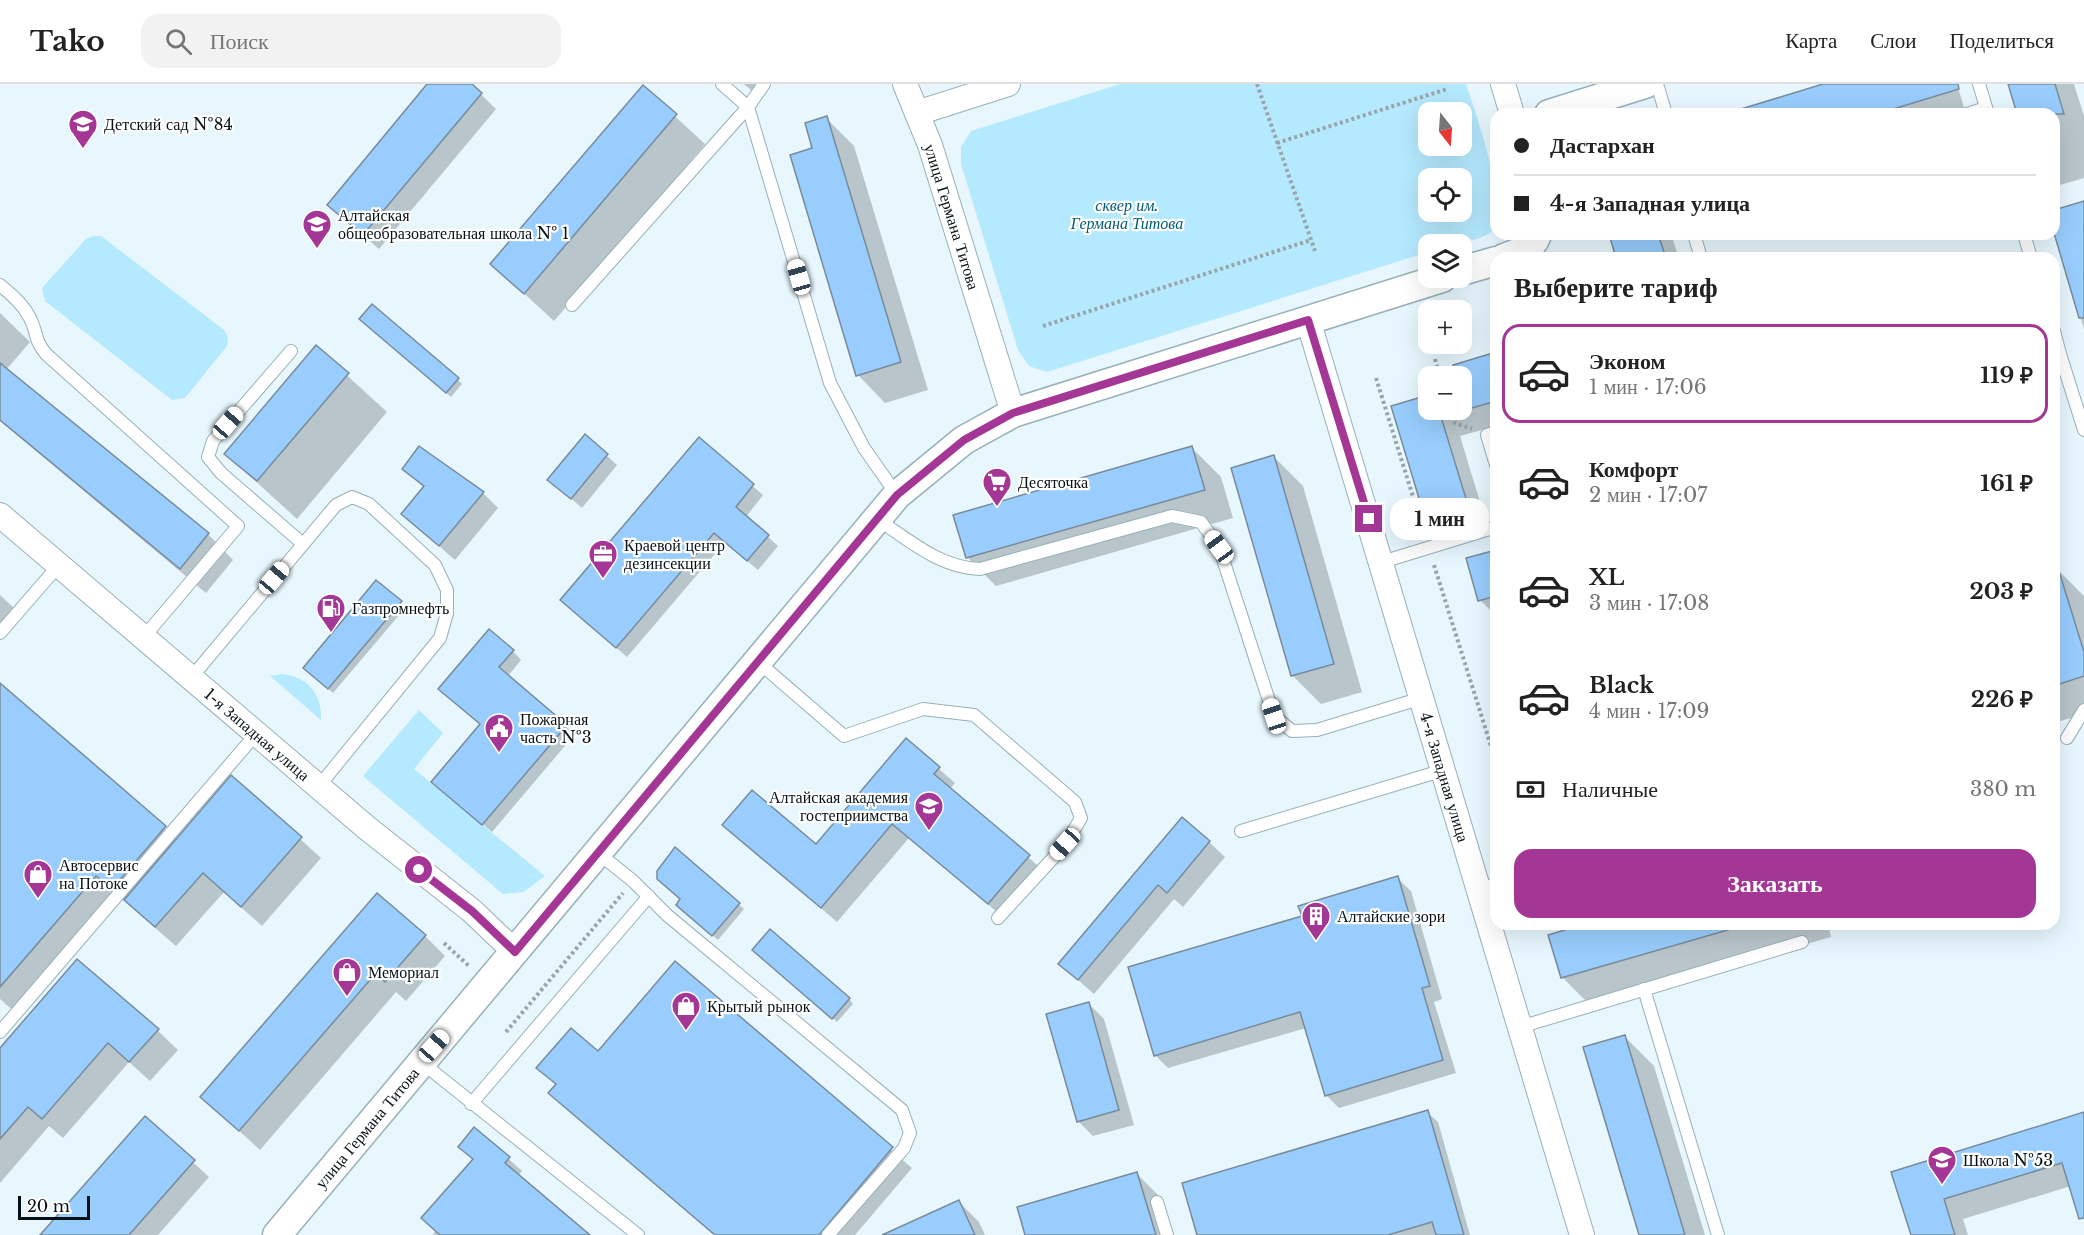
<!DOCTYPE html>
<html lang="ru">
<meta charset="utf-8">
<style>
:root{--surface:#fff;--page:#f2f2f2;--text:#222;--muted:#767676;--line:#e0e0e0;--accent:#a43695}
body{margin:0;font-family:"Libre Baskerville",serif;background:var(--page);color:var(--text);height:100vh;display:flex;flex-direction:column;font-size:22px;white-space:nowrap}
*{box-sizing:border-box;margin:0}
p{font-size:20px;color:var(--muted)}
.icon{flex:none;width:33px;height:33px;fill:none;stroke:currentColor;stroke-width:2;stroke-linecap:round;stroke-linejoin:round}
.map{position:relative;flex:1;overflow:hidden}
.panel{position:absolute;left:1490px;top:168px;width:570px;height:678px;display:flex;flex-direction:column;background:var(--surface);border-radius:18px;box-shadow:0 6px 24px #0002}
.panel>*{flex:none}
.hud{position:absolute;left:1490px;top:24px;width:570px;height:132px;border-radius:18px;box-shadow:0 6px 24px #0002;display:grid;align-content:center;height:132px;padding:0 24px;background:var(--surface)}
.needle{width:39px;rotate:163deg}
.tools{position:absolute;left:1418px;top:18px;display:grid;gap:12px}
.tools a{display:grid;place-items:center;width:54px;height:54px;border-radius:12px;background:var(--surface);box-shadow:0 6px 24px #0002;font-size:30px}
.scale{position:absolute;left:18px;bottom:15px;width:72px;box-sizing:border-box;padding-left:6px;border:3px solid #071014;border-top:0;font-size:16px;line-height:21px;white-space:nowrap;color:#071014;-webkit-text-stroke:4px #fff;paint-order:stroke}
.end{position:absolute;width:27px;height:27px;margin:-14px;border:8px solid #a43695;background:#fff;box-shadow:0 0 0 3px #fff}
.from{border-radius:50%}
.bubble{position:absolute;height:42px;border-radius:18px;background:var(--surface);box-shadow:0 6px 24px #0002;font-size:20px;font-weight:800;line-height:42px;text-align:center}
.car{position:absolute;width:18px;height:36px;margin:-18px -9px;border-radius:8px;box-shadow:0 0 4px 2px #0007;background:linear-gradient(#fff 24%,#345 0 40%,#fff 0 76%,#345 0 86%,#fff 0)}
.hud b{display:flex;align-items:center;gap:21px;height:57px;font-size:22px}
.hud b+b{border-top:2px solid var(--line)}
.hud i{width:15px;height:15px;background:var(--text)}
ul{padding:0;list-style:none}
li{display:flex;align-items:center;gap:18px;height:99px;margin:0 12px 9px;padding:0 12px;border:3px solid transparent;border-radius:18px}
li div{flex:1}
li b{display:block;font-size:22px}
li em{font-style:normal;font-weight:800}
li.current{border-color:var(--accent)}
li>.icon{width:54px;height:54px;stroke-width:1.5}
h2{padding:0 24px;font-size:27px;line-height:72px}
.pay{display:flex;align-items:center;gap:15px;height:66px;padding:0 24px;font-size:22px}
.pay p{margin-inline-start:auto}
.primary-button{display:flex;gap:12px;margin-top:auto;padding:12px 24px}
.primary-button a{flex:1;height:69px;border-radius:18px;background:var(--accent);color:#fff;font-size:24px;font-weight:800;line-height:69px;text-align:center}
header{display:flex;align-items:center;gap:36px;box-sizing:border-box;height:84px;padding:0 30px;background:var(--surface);border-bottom:2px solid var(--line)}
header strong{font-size:28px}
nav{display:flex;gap:33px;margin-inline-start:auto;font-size:21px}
.search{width:420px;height:54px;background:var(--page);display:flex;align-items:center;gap:15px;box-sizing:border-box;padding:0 21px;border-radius:18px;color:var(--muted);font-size:22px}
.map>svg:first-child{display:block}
.green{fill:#b5e9fe;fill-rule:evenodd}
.shadow{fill:#0003}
.building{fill:#98cdfd;stroke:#798b9b;stroke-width:1.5}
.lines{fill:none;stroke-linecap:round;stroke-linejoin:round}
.service-casing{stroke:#97b0bb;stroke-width:14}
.minor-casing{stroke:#97b0bb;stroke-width:26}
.tertiary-casing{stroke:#97b0bb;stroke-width:31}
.path{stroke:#98a5ab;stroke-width:4;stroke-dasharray:3 3;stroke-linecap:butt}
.service{stroke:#fff;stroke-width:12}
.minor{stroke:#fff;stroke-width:24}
.tertiary{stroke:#fff;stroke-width:28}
.route{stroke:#a43695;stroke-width:8}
.labels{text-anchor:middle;stroke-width:4.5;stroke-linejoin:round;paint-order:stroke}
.poi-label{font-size:16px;fill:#071014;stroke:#fff;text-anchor:start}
.park-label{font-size:16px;font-style:italic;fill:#005b74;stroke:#fff}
.street-label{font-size:16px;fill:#071014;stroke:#fff}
</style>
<header>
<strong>Tako</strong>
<div class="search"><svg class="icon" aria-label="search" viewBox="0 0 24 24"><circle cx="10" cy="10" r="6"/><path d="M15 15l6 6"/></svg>Поиск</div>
<nav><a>Карта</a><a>Слои</a><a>Поделиться</a></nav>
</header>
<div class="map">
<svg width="2084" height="1151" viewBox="0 0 2084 1151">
<rect width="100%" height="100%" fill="#e7f7fd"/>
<g class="green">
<path d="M1120 0H1466C1474 24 1512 131 1491 148 1477 159 1445 160 1428 160V168L1047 288 1029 282 1018 266 961 80V63L971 47ZM1428 28H1461V62H1428ZM1428 94H1461V128H1428Z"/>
<path d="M93 152H101L224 246 228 254 227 262 185 314 172 316 45 217 42 204 86 155Z"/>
<path d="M282 590C308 593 322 610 321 636L270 592Z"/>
<path d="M419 626 443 649 414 685 545 792 523 808 503 810 363 692Z"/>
</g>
<g class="shadow">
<path d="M429 0H470L496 25 379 165 329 121Z"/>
<path d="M744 0H766L757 11Z"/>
<path d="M1829 0H1957L1966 30H1731Z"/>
<path d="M2009 0H2074L2084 32V94L2060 101 2054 94V30H2019Z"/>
<path d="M643 3 705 60 554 237 492 180Z"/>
<path d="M826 34 854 62 928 306 885 319 858 291 814 65Z"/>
<path d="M2084 118V245L2054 144V127Z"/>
<path d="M1611 150H1671L1679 174H1618Z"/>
<path d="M0 229 30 258 6 286 208 450 233 476 206 509 0 337Z"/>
<path d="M366 239 458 296 462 300 451 313Z"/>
<path d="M316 263 387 328 297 435 226 370Z"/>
<path d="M1496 270V342L1460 352 1490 451 1449 463 1429 443 1392 323 1428 312V326H1461V292H1458L1455 282Z"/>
<path d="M585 352 617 381 582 424 549 395Z"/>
<path d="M699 356 763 411 746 433 778 462 758 486 725 458 627 573 562 516Z"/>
<path d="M1192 364 1221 393 1233 434 996 502 967 473Z"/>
<path d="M1274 373 1303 402 1362 608 1321 620 1292 591Z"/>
<path d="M404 385 483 409 498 424 455 476 403 430 424 404Z"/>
<path d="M1496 467V532L1480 516Z"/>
<path d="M2058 486 2084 512V630L2054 639V487Z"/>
<path d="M376 498 406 523 333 609 309 588Z"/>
<path d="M0 511 16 526 0 545Z"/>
<path d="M513 567 521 576 508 592 575 650 492 748 442 706 481 641 449 614Z"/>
<path d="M0 601 178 756 232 693 321 774 262 842 224 808 176 862 117 811 15 928 0 915Z"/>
<path d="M906 656 955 699 950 705 1044 787 1004 834 909 754 837 838 724 741 817 762Z"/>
<path d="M1209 758 1225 773 1183 823 1174 815 1094 910 1060 880Z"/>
<path d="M675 765 744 825 718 856 683 825Z"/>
<path d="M1397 794 1411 807 1442 915 1434 918 1456 989 1339 1024 1326 1011 1306 944 1168 984 1155 971 1303 833Z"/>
<path d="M1591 840H1828L1831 853 1591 922 1562 893Z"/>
<path d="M425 852 445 872 406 917 396 908 260 1066 202 1013Z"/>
<path d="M759 870 849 915 853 920 837 938Z"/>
<path d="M675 880 912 1084 855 1151H714L550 1009 557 1002 538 984 598 969Z"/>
<path d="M1089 920 1104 935 1134 1041 1093 1052 1078 1037Z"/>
<path d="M157 946 178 966 150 997 129 978 63 1054 49 1042 0 1099V967Z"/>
<path d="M1625 953 1654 982 1705 1151H1641Z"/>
<path d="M1427 1028 1438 1038 1470 1151H1199Z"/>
<path d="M2084 1029V1133L2071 1102 1963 1135 1968 1151H1912L1893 1089Z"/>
<path d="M145 1034 209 1093 158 1151H55Z"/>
<path d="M475 1045 522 1087 518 1092 588 1151H433L474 1076 460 1062Z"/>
<path d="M1137 1090 1157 1110 1169 1151H1026Z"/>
<path d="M959 1118 979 1138 985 1151H904Z"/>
</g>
<g class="building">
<path d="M427 0H472L482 9 363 151 327 121Z"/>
<path d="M1823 0H1958L1959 5 1877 30H1742L1741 25Z"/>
<path d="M2008 0H2055L2064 30H2017Z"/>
<path d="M643 1 677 30 524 210 490 180Z"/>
<path d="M827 32 901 278 856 292 790 71 812 64 805 39Z"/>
<path d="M2084 117V234H2079L2054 149V126Z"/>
<path d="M1609 150H1658L1666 174H1616Z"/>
<path d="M372 220 459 294 446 309 359 235Z"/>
<path d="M316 261 349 289 257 397 224 370Z"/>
<path d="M1496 268V317L1441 333 1471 431 1428 444 1391 322 1428 311V326H1461V292H1456L1453 281Z"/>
<path d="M0 279 209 449 180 485 0 336Z"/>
<path d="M585 350 608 370 571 415 547 396Z"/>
<path d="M699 353 754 400 736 423 769 451 747 477 714 449 616 564 560 516Z"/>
<path d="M419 362 484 408 439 462 401 430 424 402 402 385Z"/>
<path d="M1192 362 1205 406 966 474 953 431Z"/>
<path d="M1274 371 1334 580 1291 592 1231 384Z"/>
<path d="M1496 466V512L1478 517 1466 474Z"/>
<path d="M2054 484H2058L2084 568V592L2054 602Z"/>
<path d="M376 496 402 517 328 605 303 584Z"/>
<path d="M489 545 514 566 499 583 567 641 482 741 431 698 480 640 438 605Z"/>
<path d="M0 599 166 742 112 805 96 792 0 903Z"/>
<path d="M906 654 940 683 934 690 1030 771 988 820 892 740 821 824 722 741 752 706 816 760Z"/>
<path d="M231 691 302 753 241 823 203 789 155 843 124 816Z"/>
<path d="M1182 733 1210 757 1167 809 1158 801 1078 896 1058 880Z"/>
<path d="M675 763 740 819 712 852 676 821 680 815 657 795V787Z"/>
<path d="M1398 792 1430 902 1422 904 1443 976 1325 1012 1300 928 1154 972 1128 883 1302 832 1298 822Z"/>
<path d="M377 809 426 851 385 898 376 889 239 1047 200 1013Z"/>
<path d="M1585 840H1728V846L1561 894 1548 851Z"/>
<path d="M770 845 850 914 832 935 752 866Z"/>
<path d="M77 875 159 945 129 978 108 959 42 1035 28 1023 0 1055V964Z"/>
<path d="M675 877 893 1063 819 1151H715L548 1009 556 1000 536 984 571 944 598 967Z"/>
<path d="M1089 918 1119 1026 1077 1038 1046 930Z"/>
<path d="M1625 951 1685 1151H1639L1583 963Z"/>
<path d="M1428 1026 1464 1151H1436L1432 1138 1388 1151H1197L1182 1099Z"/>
<path d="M2084 1028V1134L2079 1135 2062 1079 1944 1115 1955 1151H1911L1891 1088Z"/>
<path d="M145 1032 195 1076 129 1151H40Z"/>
<path d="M474 1043 510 1073 505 1079 590 1151H440L421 1134 473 1075 458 1063Z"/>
<path d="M1137 1088 1156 1151H1025L1017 1123Z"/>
<path d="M959 1116 975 1151H882Z"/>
</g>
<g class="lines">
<g class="service-casing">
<g id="service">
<path d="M764 0 748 23 830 299 864 364 897 411"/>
<path d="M1657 0 1666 30"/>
<path d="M1979 0 1988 30"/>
<path d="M1967 30 1986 24"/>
<path d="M1694 150 1701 174"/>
<path d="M2024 150 2031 174"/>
<path d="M0 201C12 211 23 220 30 234 38 249 33 254 46 270L238 442 143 554"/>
<path d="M572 221 748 23 722 0"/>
<path d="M2054 247 2060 270"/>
<path d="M291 267 213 357 208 373 221 389 303 460"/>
<path d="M2054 272 2060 270 2084 346"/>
<path d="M1496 348 1487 351 1496 381"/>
<path d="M877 435C909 456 940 484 980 485L1172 432 1201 438 1219 463 1274 632 1292 647 1317 646 1422 614"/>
<path d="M1382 478 1496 443"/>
<path d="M0 549 59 481"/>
<path d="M757 577 844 652 923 625 974 631 1075 718 1081 734 1065 761 998 834"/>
<path d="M191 594 336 421 352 413 369 420 435 481 447 506V529L440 554 319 702"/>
<path d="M2067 654 2084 626"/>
<path d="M1241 747 1444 686"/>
<path d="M598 769 633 797 667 831 902 1026 910 1049 904 1064 828 1151"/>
<path d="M1479 805 1496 800"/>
<path d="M1644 905 1718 1151"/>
<path d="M1520 943 1802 858"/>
<path d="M0 948 256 650"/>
<path d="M421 978 638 1151"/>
<path d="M471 1020 649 812"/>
<path d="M1157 1118 1167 1151"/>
</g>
</g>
<g class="minor-casing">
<g id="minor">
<path id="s1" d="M905 0 930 61 1013 329"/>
<path d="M1503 0 1512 30"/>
<path d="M917 29 1008 0"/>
<path id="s2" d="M1308 236 1582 1151"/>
<path id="s3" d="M0 431 367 744 472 827 515 868"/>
</g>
</g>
<g class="tertiary-casing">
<g id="tertiary">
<path d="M1549 30 1645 0"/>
<path d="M1504 174C1516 170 1534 164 1537 150"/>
<path d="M1461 187 1496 177"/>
<path id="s4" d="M277 1151 897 411 964 356 1013 329 1442 194"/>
</g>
</g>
<g class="path">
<path d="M1257 0 1315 167"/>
<path d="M1277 59 1447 5"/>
<path d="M1043 242 1311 156"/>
<path d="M1435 275 1440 292"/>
<path d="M1376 294 1424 448"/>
<path d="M1450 326 1455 339 1472 345"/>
<path d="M1434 481 1496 678"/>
<path d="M444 859 470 883"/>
<path d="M506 948 623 809"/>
</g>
<use href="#service" class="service"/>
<use href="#minor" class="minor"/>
<use href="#tertiary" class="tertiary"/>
</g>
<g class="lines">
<path class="route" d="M419 786 472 827 515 868 897 411 964 356 1013 329 1308 236 1369 435"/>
</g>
<defs>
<g id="school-pin" transform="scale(1.5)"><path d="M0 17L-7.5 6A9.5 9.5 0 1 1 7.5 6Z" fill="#a43695" stroke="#fff"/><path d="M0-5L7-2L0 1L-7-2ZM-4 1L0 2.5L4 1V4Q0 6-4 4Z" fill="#fff"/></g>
<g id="supermarket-pin" transform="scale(1.5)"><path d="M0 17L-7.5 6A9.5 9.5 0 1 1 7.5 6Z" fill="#a43695" stroke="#fff"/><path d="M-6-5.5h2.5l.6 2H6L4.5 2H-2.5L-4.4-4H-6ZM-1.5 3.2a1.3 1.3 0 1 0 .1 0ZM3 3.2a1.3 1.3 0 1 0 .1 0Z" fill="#fff"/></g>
<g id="office-pin" transform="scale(1.5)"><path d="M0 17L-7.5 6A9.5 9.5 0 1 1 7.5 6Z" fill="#a43695" stroke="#fff"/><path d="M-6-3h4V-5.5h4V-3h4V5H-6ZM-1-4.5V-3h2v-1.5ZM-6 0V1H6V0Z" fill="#fff"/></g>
<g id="fuel-pin" transform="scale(1.5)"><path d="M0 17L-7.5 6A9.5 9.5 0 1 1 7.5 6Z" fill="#a43695" stroke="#fff"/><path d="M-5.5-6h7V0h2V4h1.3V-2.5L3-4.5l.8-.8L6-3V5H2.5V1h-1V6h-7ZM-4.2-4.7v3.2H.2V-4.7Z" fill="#fff"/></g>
<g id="civic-pin" transform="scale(1.5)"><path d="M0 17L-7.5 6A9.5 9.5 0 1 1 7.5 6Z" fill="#a43695" stroke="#fff"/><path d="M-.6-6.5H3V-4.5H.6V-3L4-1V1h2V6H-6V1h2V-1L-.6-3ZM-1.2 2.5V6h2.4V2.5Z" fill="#fff"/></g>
<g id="university-pin" transform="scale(1.5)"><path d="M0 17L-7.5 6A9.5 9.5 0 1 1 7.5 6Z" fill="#a43695" stroke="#fff"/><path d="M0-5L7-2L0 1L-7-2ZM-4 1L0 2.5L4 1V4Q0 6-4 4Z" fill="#fff"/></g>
<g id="shop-pin" transform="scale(1.5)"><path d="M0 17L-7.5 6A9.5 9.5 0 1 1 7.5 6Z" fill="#a43695" stroke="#fff"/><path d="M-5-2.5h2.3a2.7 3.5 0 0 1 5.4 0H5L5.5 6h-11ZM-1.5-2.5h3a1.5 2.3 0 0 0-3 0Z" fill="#fff"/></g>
<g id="building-pin" transform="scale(1.5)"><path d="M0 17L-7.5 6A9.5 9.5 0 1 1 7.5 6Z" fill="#a43695" stroke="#fff"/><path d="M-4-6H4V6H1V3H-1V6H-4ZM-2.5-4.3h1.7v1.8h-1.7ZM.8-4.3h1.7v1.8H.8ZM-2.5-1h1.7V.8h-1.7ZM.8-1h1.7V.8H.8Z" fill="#fff"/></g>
</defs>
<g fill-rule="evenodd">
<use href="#school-pin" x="83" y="40"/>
<use href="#school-pin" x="317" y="140"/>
<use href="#supermarket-pin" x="997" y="398"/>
<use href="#office-pin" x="603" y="470"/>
<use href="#fuel-pin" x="331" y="524"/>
<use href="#civic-pin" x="499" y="644"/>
<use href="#university-pin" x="929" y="722"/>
<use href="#shop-pin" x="38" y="790"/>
<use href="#building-pin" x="1316" y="832"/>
<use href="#shop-pin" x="347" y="888"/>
<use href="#shop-pin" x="686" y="922"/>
<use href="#school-pin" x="1942" y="1076"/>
</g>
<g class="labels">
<g class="poi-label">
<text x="104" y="46">Детский сад №84</text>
<text x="338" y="137">Алтайская<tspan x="338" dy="18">общеобразовательная школа № 1</tspan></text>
<text x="1018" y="404">Десяточка</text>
<text x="624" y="467">Краевой центр<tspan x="624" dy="18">дезинсекции</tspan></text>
<text x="352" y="530">Газпромнефть</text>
<text x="520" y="641">Пожарная<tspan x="520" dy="18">часть №3</tspan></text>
<text x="908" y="719" text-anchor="end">Алтайская академия<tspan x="908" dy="18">гостеприимства</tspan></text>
<text x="59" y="787">Автосервис<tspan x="59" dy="18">на Потоке</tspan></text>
<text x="1337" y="838">Алтайские зори</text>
<text x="368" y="894">Мемориал</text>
<text x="707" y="928">Крытый рынок</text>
<text x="1963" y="1082">Школа №53</text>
</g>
<g class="park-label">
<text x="1127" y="127">сквер им.<tspan x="1127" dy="18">Германа Титова</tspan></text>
</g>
<g class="street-label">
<text dy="6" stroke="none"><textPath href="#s1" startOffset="141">улица Германа Титова</textPath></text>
<text dy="6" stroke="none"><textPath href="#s3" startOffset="338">1-я Западная улица</textPath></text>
<text dy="6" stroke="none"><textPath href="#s2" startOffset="477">4-я Западная улица</textPath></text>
<text dy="6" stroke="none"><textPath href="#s4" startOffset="140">улица Германа Титова</textPath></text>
</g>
</g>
</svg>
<div class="tools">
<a><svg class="needle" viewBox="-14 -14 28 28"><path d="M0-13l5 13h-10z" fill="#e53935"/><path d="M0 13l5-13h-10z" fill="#767676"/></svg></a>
<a><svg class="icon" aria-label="locate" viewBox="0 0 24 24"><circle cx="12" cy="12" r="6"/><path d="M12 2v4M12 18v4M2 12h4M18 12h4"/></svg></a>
<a><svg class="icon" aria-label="layers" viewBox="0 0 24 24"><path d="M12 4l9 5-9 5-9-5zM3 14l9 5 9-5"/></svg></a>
<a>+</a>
<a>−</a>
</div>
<div class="scale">20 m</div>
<i class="end from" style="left:419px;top:786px"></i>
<i class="end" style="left:1369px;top:435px"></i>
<div class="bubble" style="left:1390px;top:414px;width:99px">1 мин</div>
<i class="car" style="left:799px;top:193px;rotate:344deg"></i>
<i class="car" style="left:228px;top:339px;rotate:41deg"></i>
<i class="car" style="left:1219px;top:463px;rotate:324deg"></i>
<i class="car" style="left:274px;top:494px;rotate:40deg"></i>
<i class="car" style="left:1274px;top:632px;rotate:342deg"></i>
<i class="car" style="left:1065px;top:760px;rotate:222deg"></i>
<i class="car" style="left:434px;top:962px;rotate:41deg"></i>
<div class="hud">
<b><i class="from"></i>Дастархан</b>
<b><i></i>4-я Западная улица</b>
</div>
<section class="panel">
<h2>Выберите тариф</h2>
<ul>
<li class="current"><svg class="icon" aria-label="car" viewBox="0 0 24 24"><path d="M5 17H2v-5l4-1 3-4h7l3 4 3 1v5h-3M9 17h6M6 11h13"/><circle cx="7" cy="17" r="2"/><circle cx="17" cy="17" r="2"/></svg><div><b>Эконом</b><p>1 мин · 17:06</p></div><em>119 ₽</em></li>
<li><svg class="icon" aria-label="car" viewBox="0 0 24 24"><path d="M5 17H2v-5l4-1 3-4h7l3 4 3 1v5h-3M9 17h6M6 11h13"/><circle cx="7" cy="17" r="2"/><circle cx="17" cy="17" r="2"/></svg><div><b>Комфорт</b><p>2 мин · 17:07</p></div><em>161 ₽</em></li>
<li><svg class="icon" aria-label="car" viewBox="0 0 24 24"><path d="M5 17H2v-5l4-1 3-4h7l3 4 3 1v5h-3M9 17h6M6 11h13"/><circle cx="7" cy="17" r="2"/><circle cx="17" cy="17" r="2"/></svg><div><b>XL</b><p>3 мин · 17:08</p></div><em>203 ₽</em></li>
<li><svg class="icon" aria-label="car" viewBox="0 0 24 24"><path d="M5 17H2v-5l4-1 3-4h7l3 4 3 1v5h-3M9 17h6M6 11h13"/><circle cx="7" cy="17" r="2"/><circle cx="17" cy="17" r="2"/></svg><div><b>Black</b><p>4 мин · 17:09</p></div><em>226 ₽</em></li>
</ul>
<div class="pay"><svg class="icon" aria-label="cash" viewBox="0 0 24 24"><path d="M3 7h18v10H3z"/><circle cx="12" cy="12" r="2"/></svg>Наличные<p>380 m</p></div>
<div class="primary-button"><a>Заказать</a></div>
</section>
</div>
